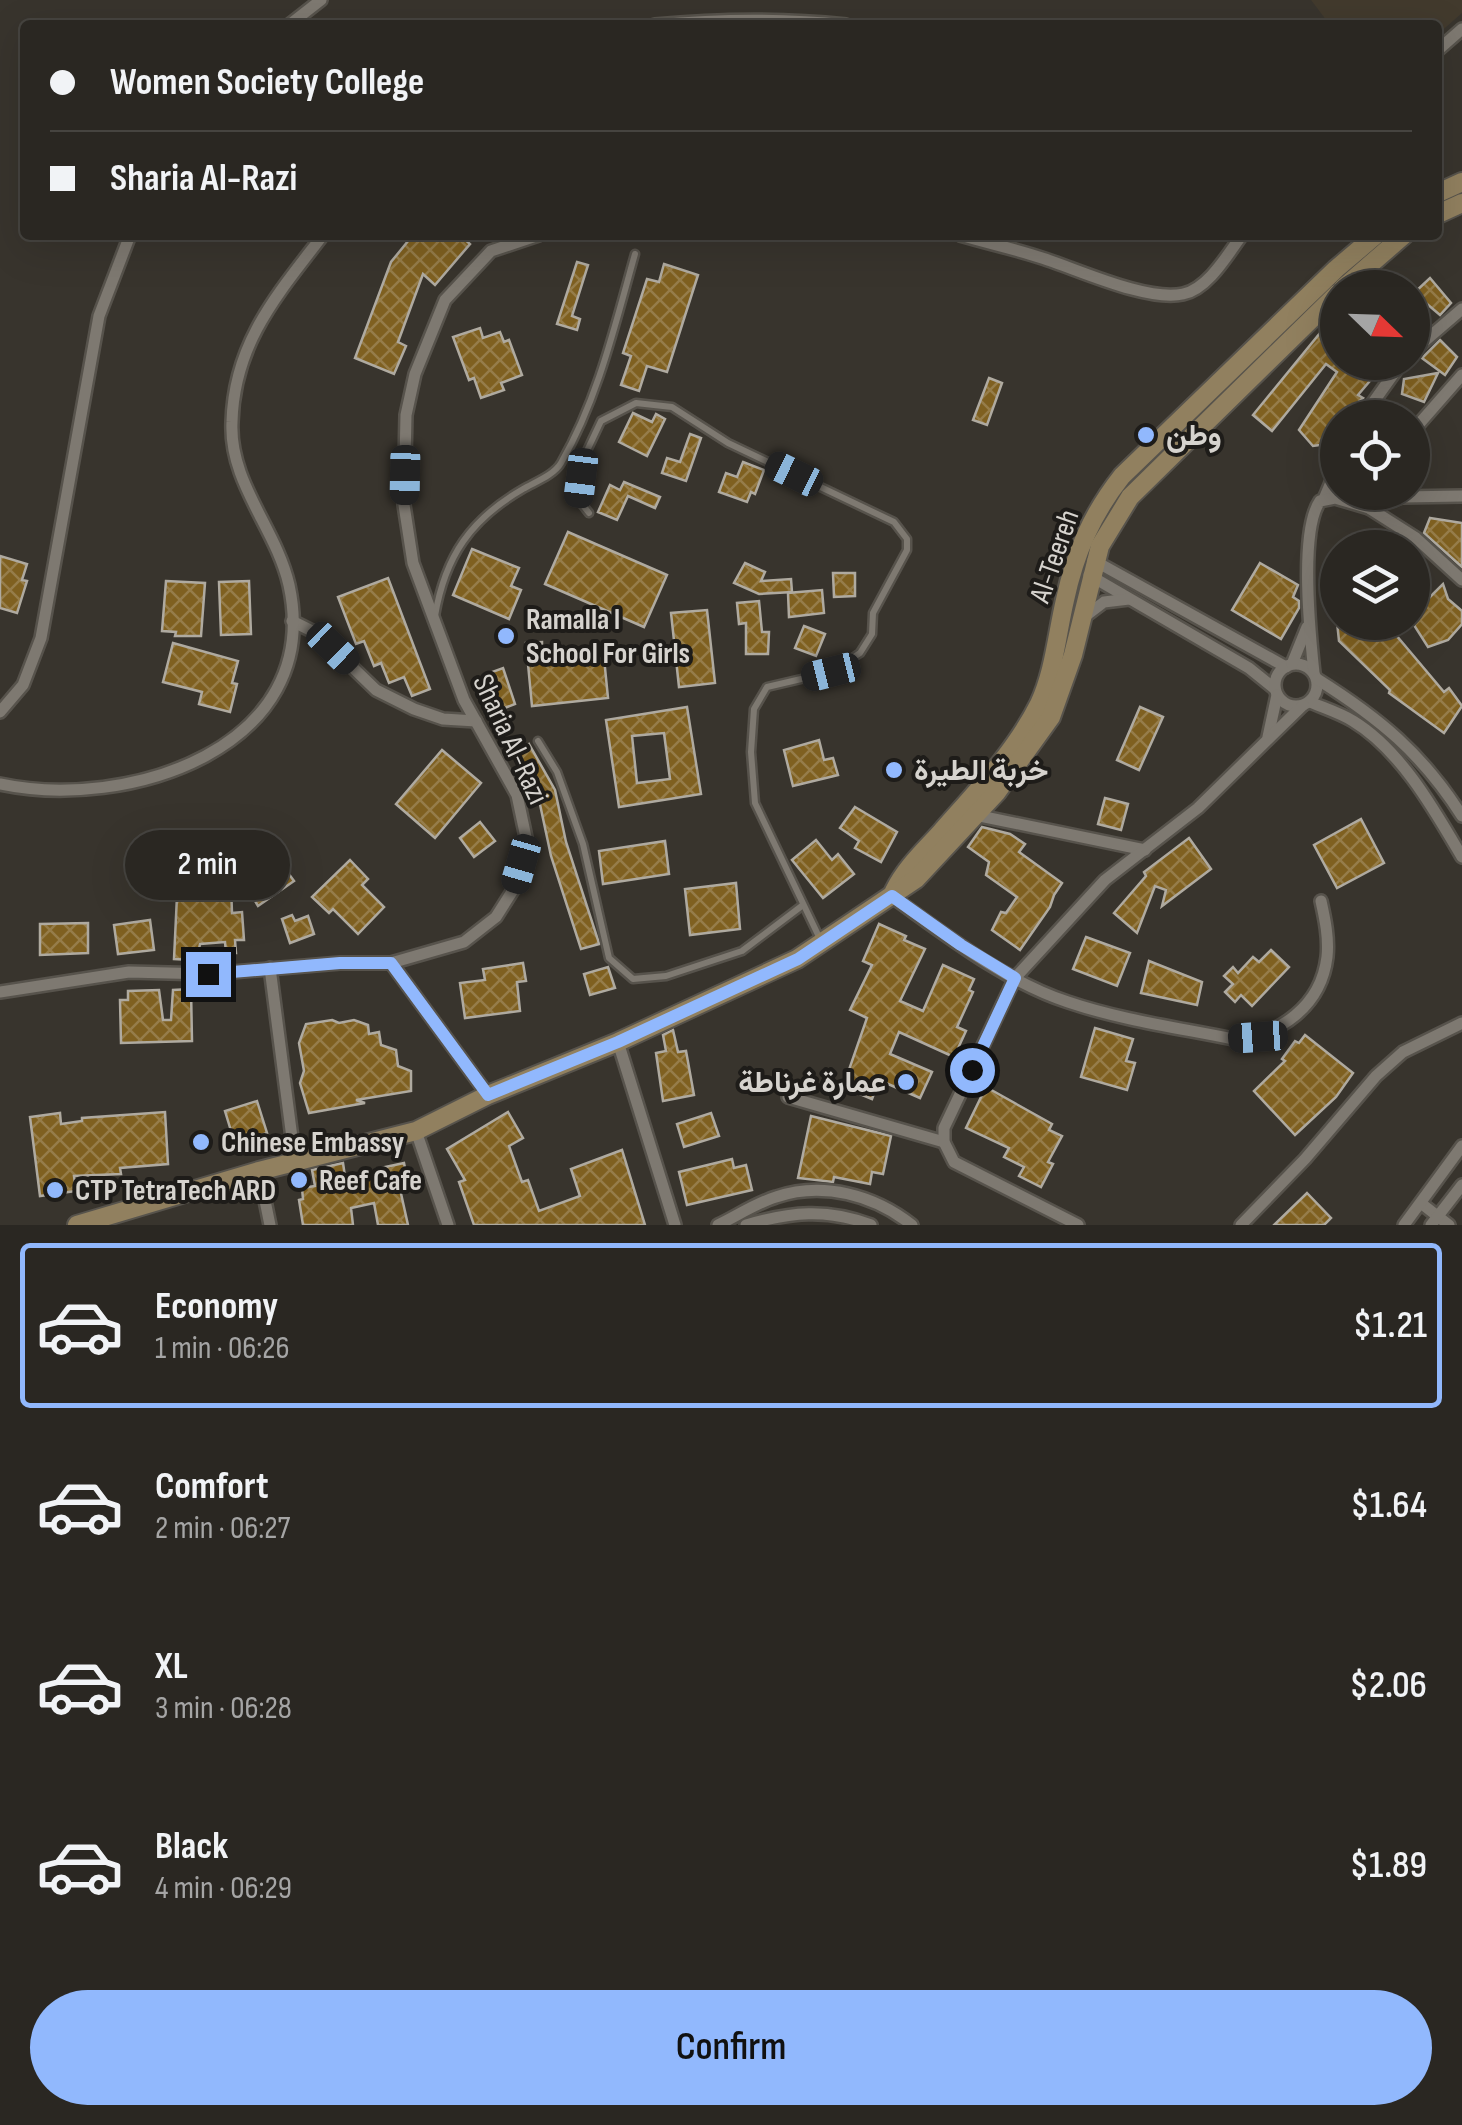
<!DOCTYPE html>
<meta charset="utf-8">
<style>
:root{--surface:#2a2722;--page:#36332f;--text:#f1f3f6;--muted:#a5a5a5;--line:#464440;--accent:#91b8fd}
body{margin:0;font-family:"Sofia Sans Condensed",Vazirmatn,sans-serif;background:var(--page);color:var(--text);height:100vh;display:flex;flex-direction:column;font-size:38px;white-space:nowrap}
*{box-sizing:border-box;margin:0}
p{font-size:32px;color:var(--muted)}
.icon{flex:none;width:55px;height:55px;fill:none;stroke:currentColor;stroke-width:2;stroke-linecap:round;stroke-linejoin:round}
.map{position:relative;height:1225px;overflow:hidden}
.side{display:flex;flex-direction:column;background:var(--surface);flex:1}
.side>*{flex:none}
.banner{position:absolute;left:20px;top:20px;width:1422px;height:220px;border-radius:10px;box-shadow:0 10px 40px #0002,0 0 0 2px var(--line);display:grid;align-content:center;height:220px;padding:0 30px;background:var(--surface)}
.needle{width:65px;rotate:113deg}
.tools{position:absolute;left:1320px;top:270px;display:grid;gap:20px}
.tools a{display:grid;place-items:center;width:110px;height:110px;border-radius:50%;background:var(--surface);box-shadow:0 10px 40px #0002,0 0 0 2px var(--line);font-size:50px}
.end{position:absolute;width:45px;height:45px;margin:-22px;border:12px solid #91b8fd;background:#111;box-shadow:0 0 0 5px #111}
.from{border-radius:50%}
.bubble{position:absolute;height:70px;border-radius:35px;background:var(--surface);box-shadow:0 10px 40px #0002,0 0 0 2px var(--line);font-size:32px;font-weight:600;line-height:70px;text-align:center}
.car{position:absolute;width:30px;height:60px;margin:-30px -15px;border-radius:12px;box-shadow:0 0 8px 2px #0007;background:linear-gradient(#222 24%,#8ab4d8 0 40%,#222 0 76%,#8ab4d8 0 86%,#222 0)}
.banner b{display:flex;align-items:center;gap:35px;height:95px;font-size:38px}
.banner b+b{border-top:2px solid var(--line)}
.banner i{width:25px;height:25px;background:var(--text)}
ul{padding:18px 0 0;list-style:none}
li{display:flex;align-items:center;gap:30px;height:165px;margin:0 20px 15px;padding:0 10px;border:5px solid transparent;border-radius:10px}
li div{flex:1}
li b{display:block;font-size:38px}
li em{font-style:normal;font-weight:600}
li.current{border-color:var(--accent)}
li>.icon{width:90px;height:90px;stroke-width:1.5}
.cta{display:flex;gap:20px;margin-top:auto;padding:20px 30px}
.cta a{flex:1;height:115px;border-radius:60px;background:var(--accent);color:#111;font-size:40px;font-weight:600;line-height:115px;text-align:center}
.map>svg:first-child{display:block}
.built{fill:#423a2d}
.building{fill:url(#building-cross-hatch);stroke:#afaaa0;stroke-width:2.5;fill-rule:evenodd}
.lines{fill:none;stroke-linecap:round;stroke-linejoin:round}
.service-casing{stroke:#57534c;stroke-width:11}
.minor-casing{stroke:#57534c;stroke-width:16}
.secondary-casing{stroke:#57534c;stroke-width:22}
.service{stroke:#7e7971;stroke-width:6}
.minor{stroke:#7e7971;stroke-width:11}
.secondary{stroke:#91805f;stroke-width:18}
.route{stroke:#91b8fd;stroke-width:12}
.poi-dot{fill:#91b8fd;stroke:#1e1c19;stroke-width:4}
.labels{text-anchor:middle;stroke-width:8;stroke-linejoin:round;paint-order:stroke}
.poi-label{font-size:30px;font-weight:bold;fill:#d6d3ce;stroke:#1e1c19;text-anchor:start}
.street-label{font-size:30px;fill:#d6d3ce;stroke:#1e1c19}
</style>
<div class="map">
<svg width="1462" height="1225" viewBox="0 0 1462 1225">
<defs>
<pattern id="building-cross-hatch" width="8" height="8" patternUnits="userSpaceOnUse" patternTransform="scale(2.5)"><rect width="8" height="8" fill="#7f6020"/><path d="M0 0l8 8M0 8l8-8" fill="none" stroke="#967d4a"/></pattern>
</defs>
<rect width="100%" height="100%" fill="#38342d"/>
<path class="built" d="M1311 0H1462V13L1438 34V25H1330Z"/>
<g class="building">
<path d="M413 235H460L470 244 435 285 423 274 398 342 406 346 394 374 355 358 391 262Z"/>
<path d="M577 262 588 265 572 316 580 319 577 330 557 324Z"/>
<path d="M664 264 698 275 667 372 647 366 639 391 621 385 631 356 623 353 647 279 659 282Z"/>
<path d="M1430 278 1451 303 1440 315 1414 293Z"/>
<path d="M1338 311V362H1386L1358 395 1363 398 1342 418H1338V434L1327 444 1313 446 1299 430 1337 372 1326 364 1272 431 1253 415Z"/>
<path d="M480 328 483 338 500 332 504 342 509 340 522 375 501 383 504 390 481 398 474 378 469 380 453 337Z"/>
<path d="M1440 340 1457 357 1445 375 1422 358Z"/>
<path d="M1438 373 1424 402 1402 394 1404 379Z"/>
<path d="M989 378 1002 383 987 425 973 420Z"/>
<path d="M633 413 652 422 656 414 665 419 647 456 619 442Z"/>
<path d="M690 434 701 438 686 481 662 473 667 458 680 462Z"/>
<path d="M743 462 764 470 755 494 751 492 747 502 719 492 726 473 737 477Z"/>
<path d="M624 482 660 497 655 508 628 496 617 520 598 512 610 485 620 490Z"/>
<path d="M1430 518 1462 523V567L1424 533Z"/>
<path d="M568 532 667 575 644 627 545 584Z"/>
<path d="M472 549 519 568 511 586 521 590 509 619 453 595Z"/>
<path d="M0 556 27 564 22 580 27 581 17 613 0 608Z"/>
<path d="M745 563 765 572 761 581 791 579 792 592 759 594 734 583Z"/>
<path d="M1260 563 1298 585 1293 597 1299 601V608L1281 639 1232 610Z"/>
<path d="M1412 572 1429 598 1443 584 1448 599 1462 611V624L1448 640 1428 647 1412 622Z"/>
<path d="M833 573H855V596L834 597Z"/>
<path d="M388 578 430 689 412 696 404 677 389 683 381 663 374 666 364 641 356 644 338 597Z"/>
<path d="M166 581 205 583 201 636H175L176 632 162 631Z"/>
<path d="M249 581 251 634 221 635 219 582Z"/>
<path d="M822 590 824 613 789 617 788 593Z"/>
<path d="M759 601 762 632H769L768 654H746V623L739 624 737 603Z"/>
<path d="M707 610 715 683 679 687 671 613Z"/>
<path d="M1337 622H1385L1444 692 1449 688 1462 706 1444 733 1389 693 1390 690 1339 641Z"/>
<path d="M804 626 825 634 816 656 795 648Z"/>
<path d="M542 642V648L562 646 564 662 604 658 608 698 532 706 526 643Z"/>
<path d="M173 643 238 661 232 683 237 684 230 712 199 704 202 692 163 682Z"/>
<path d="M503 668 515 704 497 711 484 675Z"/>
<path d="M687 707 701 794 619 807 606 720ZM664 733 670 779 637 783 632 736Z"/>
<path d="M1140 707 1163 717 1139 770 1117 760Z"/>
<path d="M819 740 824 760 833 758 838 775 793 786 784 750Z"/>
<path d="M529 744 555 790 566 842 598 940 599 944 581 949 551 856 538 795 514 752Z"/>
<path d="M442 750 481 783 435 838 396 804Z"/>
<path d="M1105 798 1128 804 1121 830 1098 824Z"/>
<path d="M855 807 897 832 881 862 855 848 859 841 840 828Z"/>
<path d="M1361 819 1384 863 1337 888 1314 845Z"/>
<path d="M480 822 495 841 474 857 460 838Z"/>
<path d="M982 827 1010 834 1025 844 1019 852 1062 883 1054 895 1050 907 1020 950 992 930 1001 912 1006 913 1017 897 986 875 989 862 968 847Z"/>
<path d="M1189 838 1211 869 1162 906 1166 890 1155 886 1137 933 1114 913 1146 876 1144 872Z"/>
<path d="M816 840 832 860 838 854 854 874 823 898 792 860Z"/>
<path d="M665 841 669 874 603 884 599 851Z"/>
<path d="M274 854 294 881 258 906 241 877Z"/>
<path d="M350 860 368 879 362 885 384 907 358 934 333 909 329 913 312 897Z"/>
<path d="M736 883 740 929 690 935 685 889Z"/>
<path d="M231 885 232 913 242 912 244 940H235L236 953H226L225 942 200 944 199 949H191V960L174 959 177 896 205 897V887Z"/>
<path d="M292 915 295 921 308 916 314 934 290 943 282 919Z"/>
<path d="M150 920 154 950 118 954 114 925Z"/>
<path d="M88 923V953L40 955V924Z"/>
<path d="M879 924 906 936 904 940 925 949 900 1001 923 1011 943 965 974 979 969 990 973 992 957 1027 966 1031 954 1057 899 1032 890 1054 932 1072 920 1098 879 1080 872 1099 843 1087 867 1018 850 1010 872 965 863 961Z"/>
<path d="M1086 937 1130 953 1117 986 1073 969Z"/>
<path d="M1271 950 1289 967 1252 1006 1241 995 1235 1002 1225 992 1233 984 1224 976 1233 967 1238 973 1253 957 1259 962Z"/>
<path d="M1149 961 1202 982 1197 1005 1141 993Z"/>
<path d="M523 963 526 981 517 982 520 1011 465 1018 460 983 485 980 483 969Z"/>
<path d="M608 967 615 988 590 995 584 974Z"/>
<path d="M191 989 192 1041 121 1043 120 1000H128V991L159 990 163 1020H171L173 990Z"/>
<path d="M332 1020 339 1023 354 1020 368 1025 369 1034 379 1032 381 1045 396 1050 398 1066 411 1071V1091L356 1100 365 1103 309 1113 300 1083 304 1071 299 1043 306 1024Z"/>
<path d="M1095 1028 1133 1039 1126 1061 1135 1063 1127 1090 1081 1077Z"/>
<path d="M673 1030 678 1052 686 1051 694 1095 663 1101 656 1053 666 1051 663 1035Z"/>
<path d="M1305 1035 1353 1073 1336 1097 1295 1135 1254 1091 1285 1061 1282 1059 1295 1041 1299 1043Z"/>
<path d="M986 1087 1052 1124 1049 1130 1062 1136 1048 1162 1053 1164 1041 1187 1019 1176 1024 1167 1004 1157 1009 1148 966 1128Z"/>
<path d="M257 1101 267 1133 235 1144 225 1111Z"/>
<path d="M165 1112 168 1164 120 1168 121 1174 74 1176 76 1191 40 1196 30 1117 60 1113 61 1124 82 1121V1118Z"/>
<path d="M508 1112 523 1138 509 1146 522 1182 528 1180 539 1211 580 1196 571 1169 622 1150 645 1225H474L459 1182 465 1180 447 1149Z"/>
<path d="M711 1113 719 1136 684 1147 677 1124Z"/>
<path d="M811 1116 891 1136 883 1174 872 1172 870 1184 834 1177 833 1182 798 1178Z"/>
<path d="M732 1159 734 1168 746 1165 752 1190 687 1205 679 1172Z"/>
<path d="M343 1163 346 1183 378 1176 376 1169 404 1163 409 1187 400 1189 408 1225H378L374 1203 351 1208 353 1225H303L299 1200 303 1199 302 1188 315 1186 312 1170Z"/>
<path d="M1307 1193 1331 1218 1324 1225H1274Z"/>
</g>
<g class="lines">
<g class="service-casing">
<g id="service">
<path d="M589 513 578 499 584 457 601 421 636 403 672 407 728 443 894 522 907 539V550L873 613 872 634 860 653 831 672 767 687 754 709 751 752 755 803 821 941"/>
<path d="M435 616C445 556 471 519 523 489 535 482 554 475 561 463 598 399 615 325 635 254"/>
<path d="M538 741 557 772 583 844 609 958 633 979 666 976 742 951 803 905"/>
</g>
</g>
<g class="minor-casing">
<g id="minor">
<path d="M289 25 321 0"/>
<path d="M655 25C719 19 781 18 846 25"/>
<path d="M1438 50 1462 29"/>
<path d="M960 235C987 243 1015 249 1042 258 1077 269 1147 302 1183 294 1208 289 1228 254 1242 235"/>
<path d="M1412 352 1462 309"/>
<path d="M1362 418 1402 362"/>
<path d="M1412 432 1462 375"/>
<path d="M1324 499 1338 466"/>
<path d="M1369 508 1416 538 1462 580"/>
<path d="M1093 560 1286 667"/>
<path d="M1089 575 1249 668 1275 689"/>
<path d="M1083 618 1104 602 1129 599"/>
<path d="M292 621 318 634 376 690 414 709 443 719 476 721"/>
<circle cx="1296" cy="685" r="21"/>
<path d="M1292 664 1307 627"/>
<path d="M1314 673C1310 635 1299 531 1320 501L1335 498 1369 508 1402 497 1462 496"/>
<path d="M1317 679C1379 718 1422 753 1462 816"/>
<path d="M1310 702C1324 708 1340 713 1353 721 1401 750 1435 811 1462 857"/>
<path d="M0 712 23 685 41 638 99 316 130 235"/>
<path d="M1268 737 1277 695"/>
<path d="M0 784C126 811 325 749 289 585 276 528 229 483 232 422 234 343 277 295 323 235"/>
<path d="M975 815 1145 850"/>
<path d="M891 896C946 935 1004 981 1068 1002 1121 1020 1179 1028 1233 1039 1280 1036 1321 1006 1327 957 1329 938 1325 919 1321 901"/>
<path d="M391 963 488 1095"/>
<path d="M270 968 295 1161"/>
<path d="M0 992 129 972 209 974 340 963H391L464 942 496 917 515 887 527 842 517 795 464 700 413 563 404 505 406 415 415 374 445 300 491 251 539 235"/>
<path d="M618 1042 675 1225"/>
<path d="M788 1097 944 1142"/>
<path d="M416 1131 448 1225"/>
<path d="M259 1171 270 1225"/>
<path d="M1422 1204 1449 1225"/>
<path d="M718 1225C737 1216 756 1203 776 1197 823 1181 874 1195 912 1225"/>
<path d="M746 1225C790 1212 827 1208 871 1225"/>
<path d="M1078 1225 954 1162 944 1142V1128L1015 978 1105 880 1198 808 1303 705"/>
<path d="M1241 1225 1305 1159 1376 1076 1403 1052 1462 1023"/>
<path d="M1404 1225 1462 1146"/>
<path d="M1431 1225 1462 1185"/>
</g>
</g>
<g class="secondary-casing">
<g id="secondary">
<path d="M1438 193 1462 182"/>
<path d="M1438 214 1462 203"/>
<path d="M1343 288 1404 235"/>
<path d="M894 891C906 867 924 851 941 832 976 792 1015 752 1039 704 1054 672 1057 634 1065 600 1075 553 1092 514 1122 476L1336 269 1376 235"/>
<path d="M77 1225 259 1171 416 1131 488 1095 618 1042 797 959 916 879 997 792 1051 717 1073 655 1100 546 1130 497 1338 293"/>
</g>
</g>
<use href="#service" class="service"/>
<use href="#minor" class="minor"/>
<use href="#secondary" class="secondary"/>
</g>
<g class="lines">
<path class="route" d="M208 974 340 963H391L488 1095 618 1042 798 959 892 896 961 945 1015 978 972 1070"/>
</g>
<g class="poi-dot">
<circle cx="1146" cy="435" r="10"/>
<circle cx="506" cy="636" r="10"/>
<circle cx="894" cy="770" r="10"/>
<circle cx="906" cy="1082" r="10"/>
<circle cx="201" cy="1142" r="10"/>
<circle cx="299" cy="1180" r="10"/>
<circle cx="55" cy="1190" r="10"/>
</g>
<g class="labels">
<g class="poi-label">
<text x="1166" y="445">وطن</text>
<text x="526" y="629">Ramalla l<tspan x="526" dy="34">School For Girls</tspan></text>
<text x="914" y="780">خربة الطيرة</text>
<text x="886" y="1092" text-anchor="end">عمارة غرناطة</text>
<text x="221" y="1152">Chinese Embassy</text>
<text x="319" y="1190">Reef Cafe</text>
<text x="75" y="1200">CTP TetraTech ARD</text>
</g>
<g class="street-label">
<text transform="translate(1054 556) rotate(-71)" y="10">Al-Teereh</text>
<text transform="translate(511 739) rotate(65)" y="10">Sharia Al-Razi</text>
</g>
</g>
</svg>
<div class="tools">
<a><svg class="needle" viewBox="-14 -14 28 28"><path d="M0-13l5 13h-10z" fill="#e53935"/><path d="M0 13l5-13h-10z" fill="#a5a5a5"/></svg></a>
<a><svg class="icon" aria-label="locate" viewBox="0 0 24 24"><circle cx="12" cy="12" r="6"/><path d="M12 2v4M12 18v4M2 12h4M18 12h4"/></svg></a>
<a><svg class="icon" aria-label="layers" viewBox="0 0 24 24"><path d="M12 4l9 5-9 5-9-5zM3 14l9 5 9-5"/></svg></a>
</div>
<i class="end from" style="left:972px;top:1070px"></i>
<i class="end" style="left:208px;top:974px"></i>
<div class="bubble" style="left:125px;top:830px;width:165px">2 min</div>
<i class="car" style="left:794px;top:474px;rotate:296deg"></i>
<i class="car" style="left:405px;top:475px;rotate:181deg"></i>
<i class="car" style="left:581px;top:478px;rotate:187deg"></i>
<i class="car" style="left:333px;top:648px;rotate:134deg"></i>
<i class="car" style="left:831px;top:672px;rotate:256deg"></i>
<i class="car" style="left:521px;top:864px;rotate:196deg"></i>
<i class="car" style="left:1258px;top:1037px;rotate:266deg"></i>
<div class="banner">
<b><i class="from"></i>Women Society College</b>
<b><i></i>Sharia Al-Razi</b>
</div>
</div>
<section class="side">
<ul>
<li class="current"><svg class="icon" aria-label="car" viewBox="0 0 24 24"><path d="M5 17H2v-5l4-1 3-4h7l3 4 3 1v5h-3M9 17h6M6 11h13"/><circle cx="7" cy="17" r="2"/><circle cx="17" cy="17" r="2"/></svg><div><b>Economy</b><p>1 min · 06:26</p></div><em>$1.21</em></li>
<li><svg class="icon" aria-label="car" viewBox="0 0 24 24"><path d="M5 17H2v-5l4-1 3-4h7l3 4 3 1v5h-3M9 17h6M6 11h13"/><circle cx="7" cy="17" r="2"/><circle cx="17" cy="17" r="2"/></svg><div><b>Comfort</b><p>2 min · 06:27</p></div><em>$1.64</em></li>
<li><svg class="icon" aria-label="car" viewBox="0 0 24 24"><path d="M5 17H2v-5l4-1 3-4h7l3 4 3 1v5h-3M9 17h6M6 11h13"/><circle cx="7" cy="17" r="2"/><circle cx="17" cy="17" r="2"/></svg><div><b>XL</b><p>3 min · 06:28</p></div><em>$2.06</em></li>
<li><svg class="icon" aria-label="car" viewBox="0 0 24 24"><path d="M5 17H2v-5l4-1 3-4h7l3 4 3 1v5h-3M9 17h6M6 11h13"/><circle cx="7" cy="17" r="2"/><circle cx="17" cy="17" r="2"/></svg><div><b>Black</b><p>4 min · 06:29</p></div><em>$1.89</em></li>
</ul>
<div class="cta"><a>Confirm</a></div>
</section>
